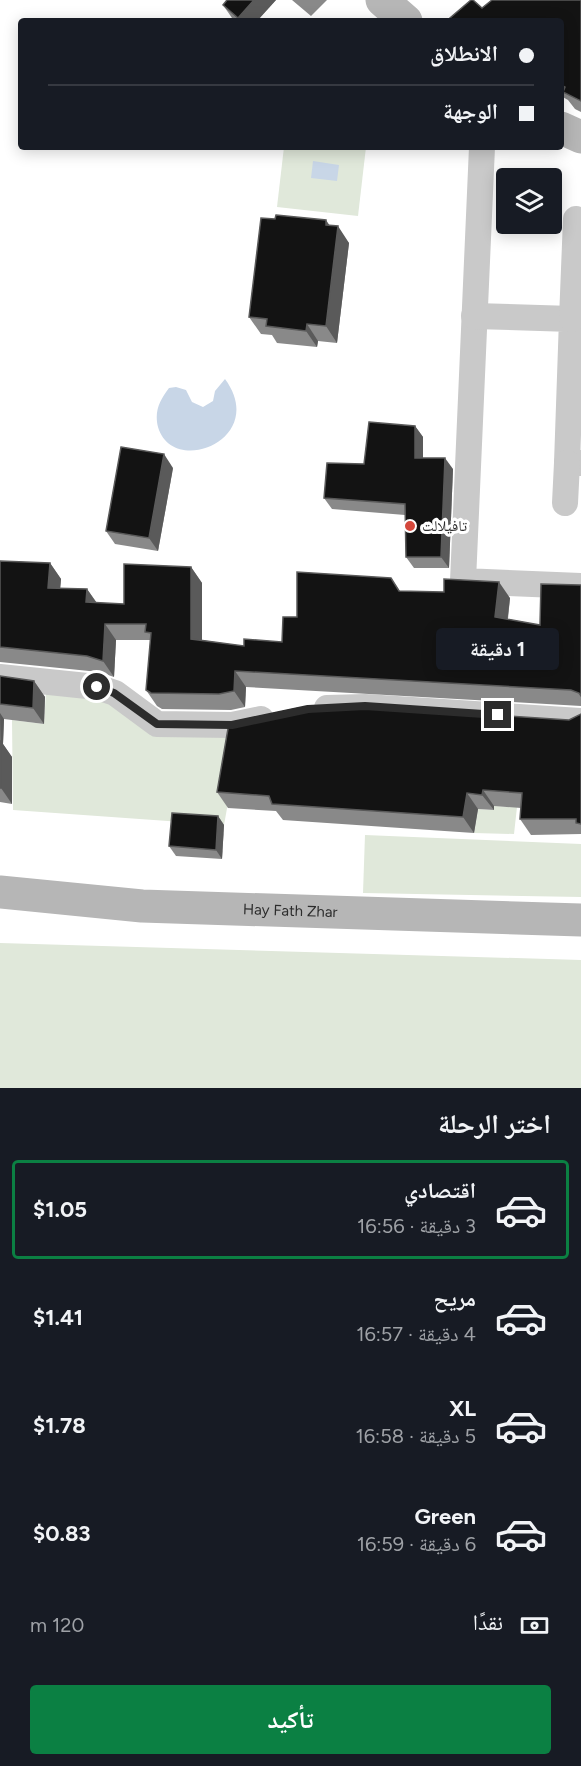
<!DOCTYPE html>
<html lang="ar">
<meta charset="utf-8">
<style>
:root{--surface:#171b24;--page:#20242c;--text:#f1f3f6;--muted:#9ea1a6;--line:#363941;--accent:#0b8043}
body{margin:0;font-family:Figtree,"Noto Naskh Arabic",sans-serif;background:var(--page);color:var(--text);direction:rtl;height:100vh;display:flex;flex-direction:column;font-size:22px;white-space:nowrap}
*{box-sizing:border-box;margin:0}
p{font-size:20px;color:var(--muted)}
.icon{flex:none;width:33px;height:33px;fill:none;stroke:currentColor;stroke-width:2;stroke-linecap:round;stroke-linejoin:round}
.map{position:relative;height:1088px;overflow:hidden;direction:ltr}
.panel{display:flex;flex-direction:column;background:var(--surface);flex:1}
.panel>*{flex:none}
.hud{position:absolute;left:18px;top:18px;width:546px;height:132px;border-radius:6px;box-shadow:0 3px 15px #0003;direction:rtl;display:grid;align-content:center;height:132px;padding:0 30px;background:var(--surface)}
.buttons{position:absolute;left:496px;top:168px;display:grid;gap:12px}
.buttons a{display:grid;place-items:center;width:66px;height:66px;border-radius:6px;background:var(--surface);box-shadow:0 3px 15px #0003;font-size:30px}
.end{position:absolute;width:27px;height:27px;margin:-14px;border:8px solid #2c2c2c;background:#fff;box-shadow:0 0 0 3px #fff}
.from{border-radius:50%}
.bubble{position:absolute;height:42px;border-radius:6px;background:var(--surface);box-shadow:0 3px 15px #0003;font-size:20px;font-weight:700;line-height:42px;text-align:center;direction:rtl}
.hud b{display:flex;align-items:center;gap:21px;height:57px;font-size:22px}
.hud b+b{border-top:2px solid var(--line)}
.hud i{width:15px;height:15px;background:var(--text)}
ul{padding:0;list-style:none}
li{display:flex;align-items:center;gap:18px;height:99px;margin:0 12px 9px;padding:0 18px;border:3px solid transparent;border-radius:6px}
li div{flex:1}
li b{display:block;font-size:22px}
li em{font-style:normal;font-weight:700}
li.on{border-color:var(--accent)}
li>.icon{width:54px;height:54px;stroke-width:1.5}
h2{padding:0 30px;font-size:27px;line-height:72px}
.pay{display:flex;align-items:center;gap:15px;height:66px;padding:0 30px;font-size:22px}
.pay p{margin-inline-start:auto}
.button{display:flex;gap:12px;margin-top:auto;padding:12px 30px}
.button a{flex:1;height:69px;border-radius:6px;background:var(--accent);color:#fff;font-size:24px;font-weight:700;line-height:69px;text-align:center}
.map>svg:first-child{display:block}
.green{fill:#e0e8da}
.water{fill:#c8d6e7}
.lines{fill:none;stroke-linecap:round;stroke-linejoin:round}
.street{stroke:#c9c9c9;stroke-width:26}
.secondary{stroke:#b6b6b6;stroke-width:33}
.wall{fill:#898989}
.shaded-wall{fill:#5a5a5a}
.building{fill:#131313;stroke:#5a5a5a;stroke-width:1.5}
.route{stroke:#2c2c2c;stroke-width:8}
.poi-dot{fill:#d4483c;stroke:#fff;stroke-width:2}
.labels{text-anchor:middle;stroke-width:6;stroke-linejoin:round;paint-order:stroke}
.poi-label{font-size:15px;fill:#2c2c2c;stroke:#fff;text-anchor:start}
.street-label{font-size:15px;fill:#2c2c2c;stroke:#fff}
</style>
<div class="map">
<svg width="581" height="1088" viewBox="0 0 581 1088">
<rect width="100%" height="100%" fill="#fff"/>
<g class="green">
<path d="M284 147H366L358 216 277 207Z"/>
<path d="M46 692 109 700 241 731 224 825 13 810 12 720 44 724Z"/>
<path d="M494 806 517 807 514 834 474 833 478 809 493 810Z"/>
<path d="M365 835 581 844V897L363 893Z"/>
<path d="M0 943 581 960V1088H0Z"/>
</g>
<g class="water">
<path d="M313 161 339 165 337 181 311 178Z"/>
<path d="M225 379C269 439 173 478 158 427 154 411 160 400 169 388L176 387 186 390 192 402 203 407 213 401 215 391Z"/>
</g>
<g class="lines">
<g class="street">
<path d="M482 147 463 581 581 586"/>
<path d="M474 316 572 319 567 463H581"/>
<path d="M572 319 576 219"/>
<path d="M565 503 567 463"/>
<path d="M0 677 97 687 115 693 157 724 232 725 261 719"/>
<path d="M327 708 365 707 581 721"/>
</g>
<g class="secondary">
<path d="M382 0 406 21"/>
<path d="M561 128 581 137"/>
<path id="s1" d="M0 892 142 906 581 920"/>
</g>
</g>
<g class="wall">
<path d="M276 0 257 21H235L232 18 223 5Z"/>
<path d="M292 0H327L311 16Z"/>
<path d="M581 0V112L575 109 568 100 561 96V21H452L450 18 482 8Z"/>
<path d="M330 225 349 243 337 343 318 341 317 347 277 343 272 335 261 334 249 317Z"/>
<path d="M415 426 423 437V458L453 469 449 568H414L406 557 405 515 332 509 324 498 364 464Z"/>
<path d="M173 468 158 551 115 544 106 531Z"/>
<path d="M0 561 50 563 61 579 60 588 87 589 97 603 124 604 191 567 202 583V640L244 646 282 642 297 617 391 578 400 591 510 598 508 619 540 625 581 585V706L246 687 245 707 231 710 162 709 157 706 146 690 151 640H116L114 677 99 672 0 662Z"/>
<path d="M0 676 34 681 45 697 44 724 4 719 3 744 12 757V804L0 802Z"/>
<path d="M581 714V834L531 835 520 819 521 808 494 806V810L478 809 474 833 283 820 276 811 228 808 217 792 569 720Z"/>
<path d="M218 816 224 825 222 859 176 856 169 846Z"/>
</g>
<g class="shaded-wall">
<path d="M254 0H276L257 21H240L238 18Z"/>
<path d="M326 220 336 235 338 226 349 243 337 343 326 326Z"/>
<path d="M307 324 318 341 317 347 306 331Z"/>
<path d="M415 426 423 437V470L415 458Z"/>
<path d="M164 454 173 468 158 551 149 538Z"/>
<path d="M445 458 453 469 449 568 441 557Z"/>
<path d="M50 563 61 579 59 604 48 588Z"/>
<path d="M191 567 202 583V655L191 639Z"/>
<path d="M499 582 510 598 506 632 495 617Z"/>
<path d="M87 589 98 605 86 602Z"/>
<path d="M105 624 116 640 114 677 103 661Z"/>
<path d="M235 671 246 687 245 707 234 691Z"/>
<path d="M34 681 45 697 44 724 33 708Z"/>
<path d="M0 713 4 719 3 744 12 757V804L1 788Z"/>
<path d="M483 790 494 806V810L482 795Z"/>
<path d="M467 793 478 809 474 833 463 817Z"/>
<path d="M218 816 224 825 222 859 216 850Z"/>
</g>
<g class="building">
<path d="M227 0H254L238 18 223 5Z"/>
<path d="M471 0H473L482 8 492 0H581V101L563 92 565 87 561 85V21H454L450 18Z"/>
<path d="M276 215 326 220V225L338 226 326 326 307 324 306 331 266 326 267 319 249 317 261 218 275 219Z"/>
<path d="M369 422 415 426V458H445L441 557H406L405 504 324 498 327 463 364 464Z"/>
<path d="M121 447 164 454 149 538 106 531Z"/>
<path d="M0 561 50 563 48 588 87 589 86 602 124 604V564L191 567V639L244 646V639L282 642 283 617H297V572L391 578 399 591 444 592V579L499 582 495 617 540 625 541 584 581 585V696L579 693 571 690 235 671 234 691 219 694 151 693 146 690 151 633 145 632 146 624H105L103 661 87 656 0 647Z"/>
<path d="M0 676 34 681 33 708 0 704Z"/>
<path d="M354 706 569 720 581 714V824L576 823V819H520L522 793 483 790 482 795 467 793 463 817 272 804 269 796 217 792 229 723 299 708Z"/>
<rect x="0" y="741" width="1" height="47"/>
<path d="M172 813 218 816 216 850 169 846Z"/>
</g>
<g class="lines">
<path class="route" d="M97 687 114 693 157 724 232 725 308 709 365 706 498 715"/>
</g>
<circle class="poi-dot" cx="410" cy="526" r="6"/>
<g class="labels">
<g class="poi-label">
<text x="422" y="531">تافيلالت</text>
</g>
<g class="street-label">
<text dy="5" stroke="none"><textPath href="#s1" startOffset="291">Hay Fath Zhar</textPath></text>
</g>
</g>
</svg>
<div class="buttons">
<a><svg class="icon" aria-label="layers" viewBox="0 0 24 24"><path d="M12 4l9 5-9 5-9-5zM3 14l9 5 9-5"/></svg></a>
</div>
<i class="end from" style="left:97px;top:687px"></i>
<i class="end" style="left:498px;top:715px"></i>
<div class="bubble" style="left:436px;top:628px;width:123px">1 دقيقة</div>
<div class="hud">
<b><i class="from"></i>الانطلاق</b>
<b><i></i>الوجهة</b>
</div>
</div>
<section class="panel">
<h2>اختر الرحلة</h2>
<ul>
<li class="on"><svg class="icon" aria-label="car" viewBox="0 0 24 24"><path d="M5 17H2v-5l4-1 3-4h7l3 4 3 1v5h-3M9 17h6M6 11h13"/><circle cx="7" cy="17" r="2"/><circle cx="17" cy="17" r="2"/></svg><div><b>اقتصادي</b><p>3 دقيقة · 16:56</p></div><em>$1.05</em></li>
<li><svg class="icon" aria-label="car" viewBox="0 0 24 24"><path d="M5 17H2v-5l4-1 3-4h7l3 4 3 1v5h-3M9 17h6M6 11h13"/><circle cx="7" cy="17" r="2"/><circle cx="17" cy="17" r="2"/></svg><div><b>مريح</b><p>4 دقيقة · 16:57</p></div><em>$1.41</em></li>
<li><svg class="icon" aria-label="car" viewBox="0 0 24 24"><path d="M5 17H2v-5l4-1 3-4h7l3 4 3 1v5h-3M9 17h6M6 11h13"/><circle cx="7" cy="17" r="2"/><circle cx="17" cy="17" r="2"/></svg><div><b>XL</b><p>5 دقيقة · 16:58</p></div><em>$1.78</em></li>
<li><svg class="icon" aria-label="car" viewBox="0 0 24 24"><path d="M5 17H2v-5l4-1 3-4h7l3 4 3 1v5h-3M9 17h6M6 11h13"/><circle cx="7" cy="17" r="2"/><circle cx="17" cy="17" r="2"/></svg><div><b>Green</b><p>6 دقيقة · 16:59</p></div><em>$0.83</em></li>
</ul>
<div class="pay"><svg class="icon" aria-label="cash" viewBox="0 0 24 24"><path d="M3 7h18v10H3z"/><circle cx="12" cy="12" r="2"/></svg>نقدًا<p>120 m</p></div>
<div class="button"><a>تأكيد</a></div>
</section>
